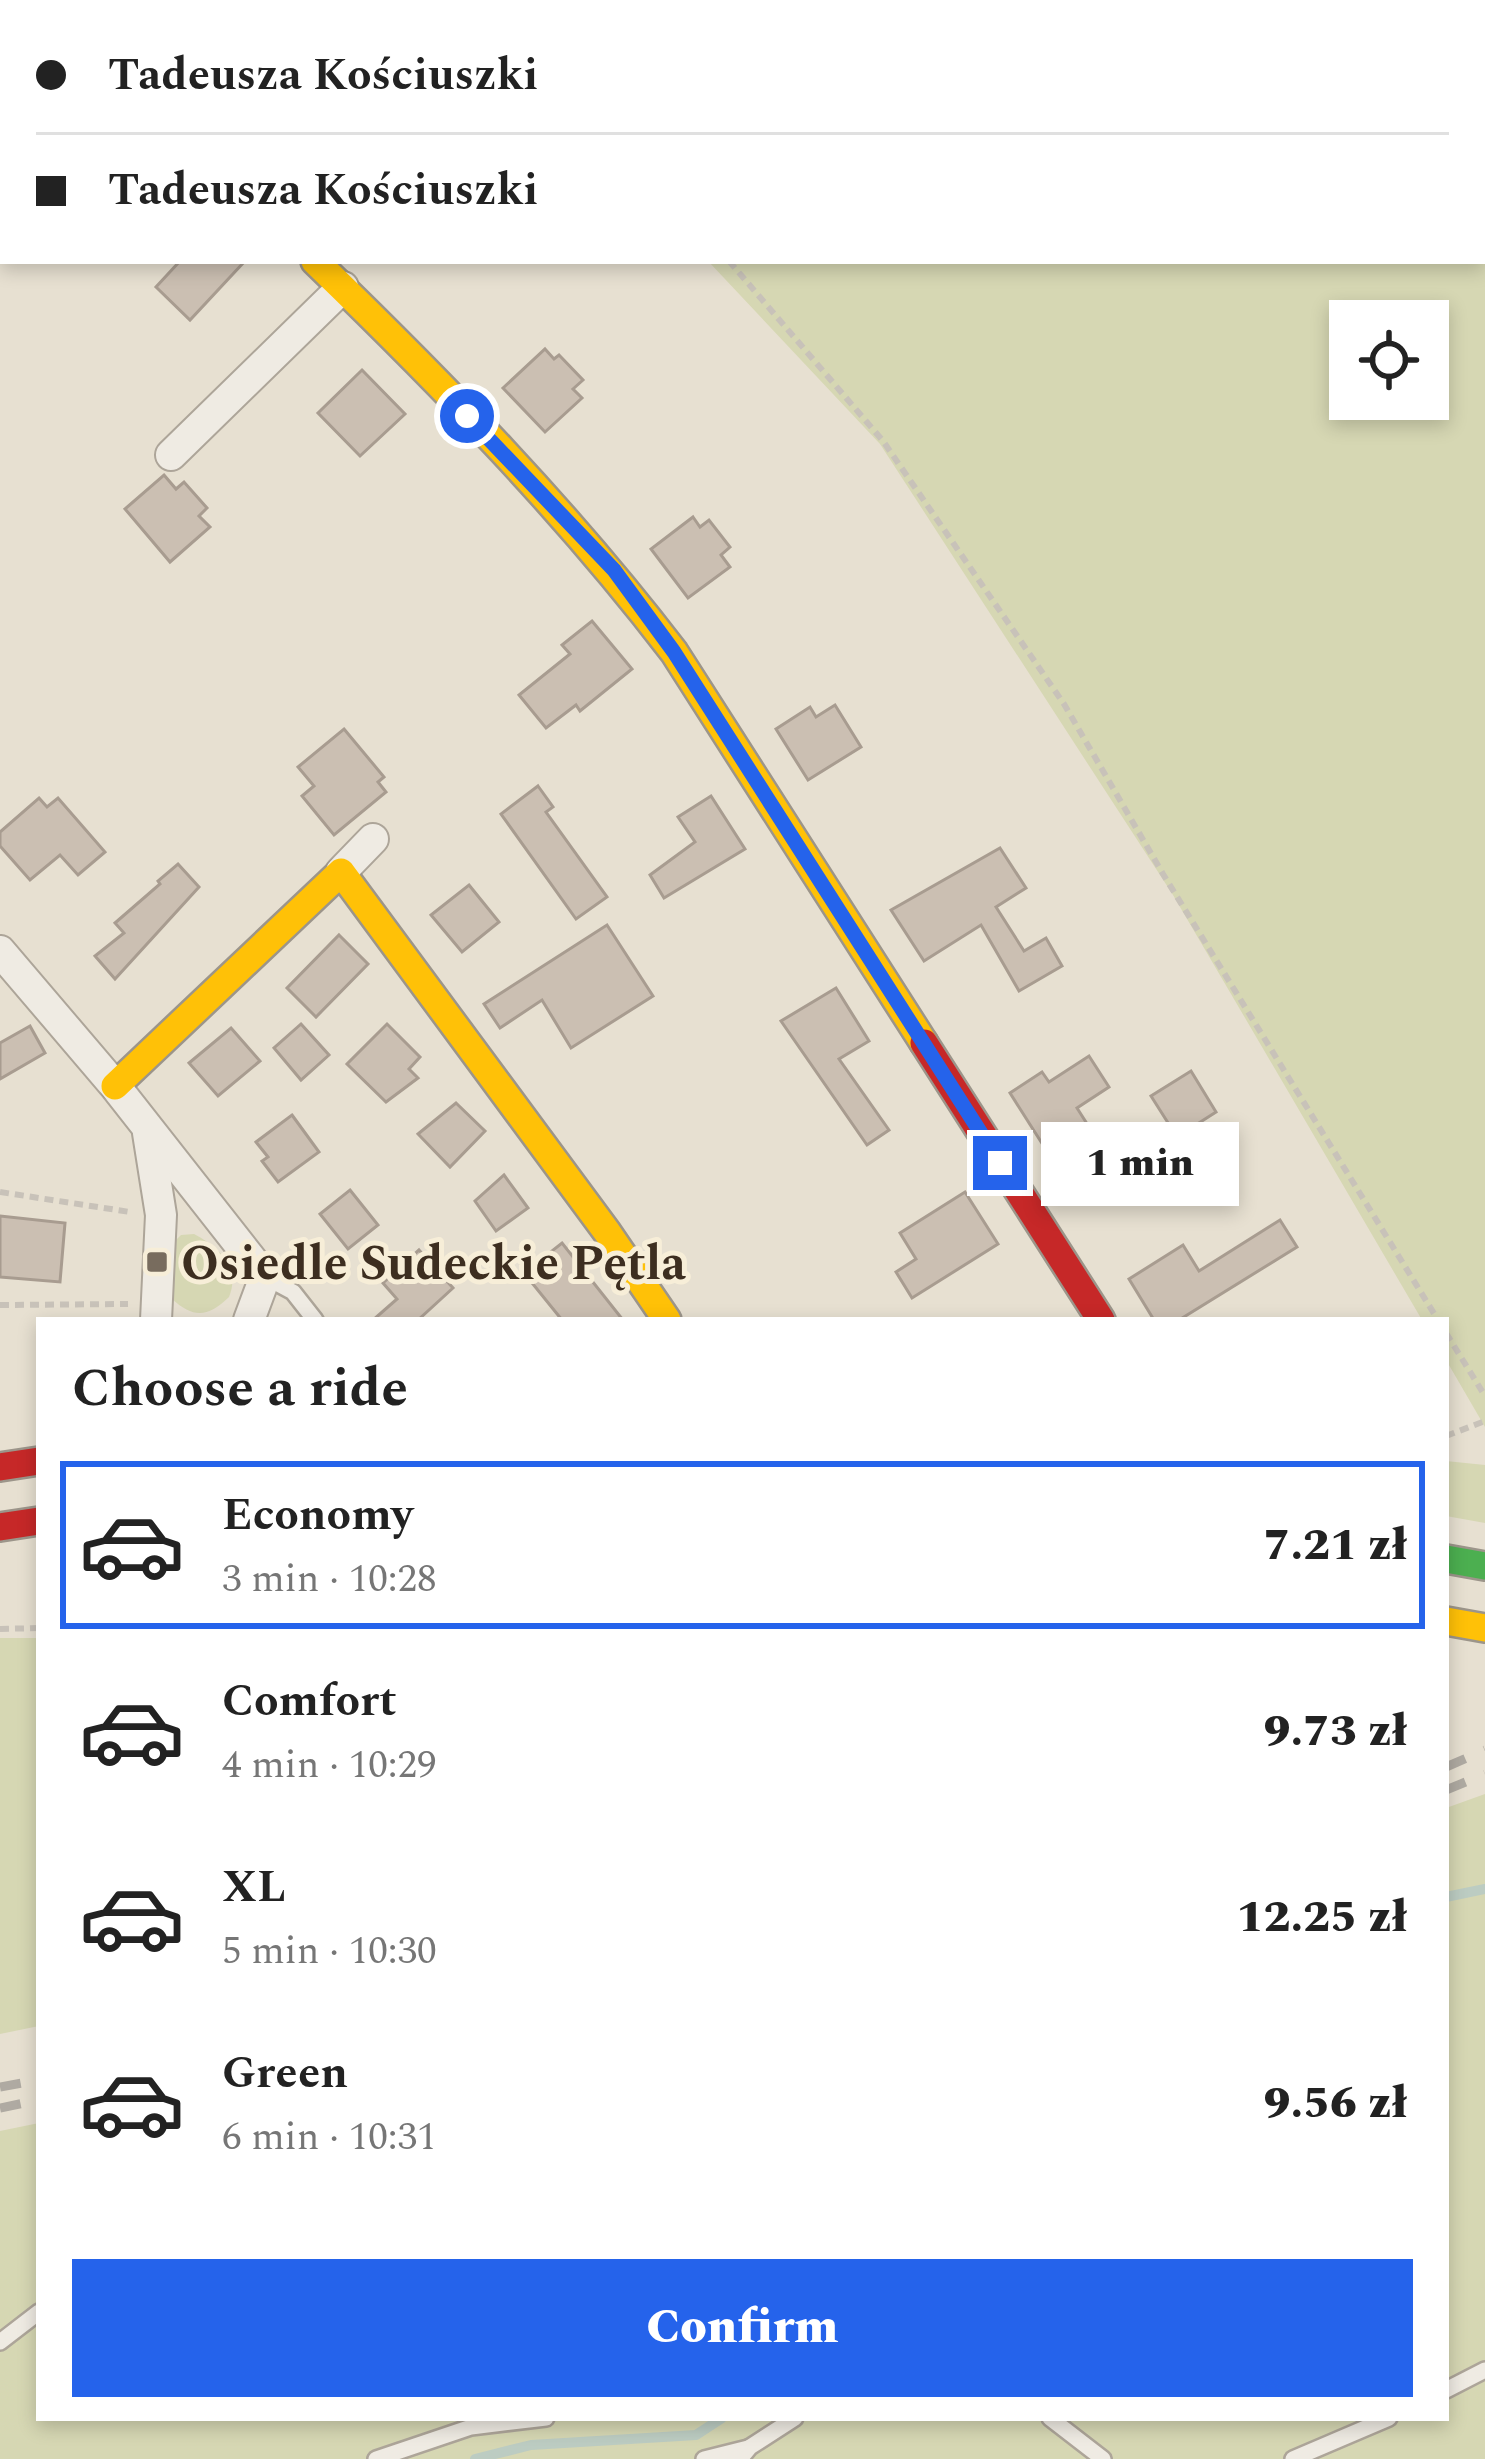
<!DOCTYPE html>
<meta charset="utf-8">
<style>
:root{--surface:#fff;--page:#f6f6f6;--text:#222;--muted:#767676;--line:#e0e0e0;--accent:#2563eb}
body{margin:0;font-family:Spectral,serif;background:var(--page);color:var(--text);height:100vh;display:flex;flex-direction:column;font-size:45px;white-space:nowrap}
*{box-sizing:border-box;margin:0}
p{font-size:39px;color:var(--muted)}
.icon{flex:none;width:66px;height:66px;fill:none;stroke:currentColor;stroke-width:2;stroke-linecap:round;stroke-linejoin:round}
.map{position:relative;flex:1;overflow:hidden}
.drawer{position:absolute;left:36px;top:1317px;width:1413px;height:1104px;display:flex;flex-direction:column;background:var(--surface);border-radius:0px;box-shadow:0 6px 18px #0003}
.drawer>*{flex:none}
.banner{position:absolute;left:0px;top:0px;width:1485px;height:264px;box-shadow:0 6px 18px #0003;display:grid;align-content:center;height:264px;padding:0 36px;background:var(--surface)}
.fabs{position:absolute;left:1329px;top:300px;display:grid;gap:24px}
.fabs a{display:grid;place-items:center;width:120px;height:120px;border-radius:0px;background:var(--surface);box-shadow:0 6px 18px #0003;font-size:60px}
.end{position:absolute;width:54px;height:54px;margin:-27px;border:15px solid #2563eb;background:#fff;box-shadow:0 0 0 6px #fff}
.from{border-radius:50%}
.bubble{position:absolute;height:84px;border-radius:0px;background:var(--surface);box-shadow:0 6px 18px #0003;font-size:39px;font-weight:800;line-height:84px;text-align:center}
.banner b{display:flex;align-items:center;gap:42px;height:114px;font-size:45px}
.banner b+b{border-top:3px solid var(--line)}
.banner i{width:30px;height:30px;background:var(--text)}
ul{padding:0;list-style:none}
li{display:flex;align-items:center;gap:36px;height:168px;margin:0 24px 18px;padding:0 12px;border:6px solid transparent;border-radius:0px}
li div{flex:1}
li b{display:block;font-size:45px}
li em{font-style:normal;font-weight:800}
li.selected{border-color:var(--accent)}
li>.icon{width:108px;height:108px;stroke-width:1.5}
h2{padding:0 36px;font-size:54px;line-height:144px}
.cta{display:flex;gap:24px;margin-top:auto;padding:24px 36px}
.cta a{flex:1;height:138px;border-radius:0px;background:var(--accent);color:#fff;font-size:48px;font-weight:800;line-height:138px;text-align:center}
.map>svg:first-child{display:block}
.green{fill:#d6d7b3;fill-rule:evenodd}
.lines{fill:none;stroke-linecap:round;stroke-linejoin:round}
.stream{stroke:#bcccc2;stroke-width:10}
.building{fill:#cbbfb2;stroke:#a89c90;stroke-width:3}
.lane-casing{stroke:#ada599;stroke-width:20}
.street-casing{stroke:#ada599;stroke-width:34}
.fast-casing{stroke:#9c958a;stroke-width:32}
.slow-casing{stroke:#9c958a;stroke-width:32}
.jam-casing{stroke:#9c958a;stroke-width:32}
.path{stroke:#c8c2b9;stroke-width:6;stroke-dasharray:9 6;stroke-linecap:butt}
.lane{stroke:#efebe3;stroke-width:15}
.street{stroke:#efebe3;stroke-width:30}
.fast{stroke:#4caf50;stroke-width:27}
.slow{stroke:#ffc107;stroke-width:27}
.jam{stroke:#c62828;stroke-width:27}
.rail{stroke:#afaaa2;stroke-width:9;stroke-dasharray:21 21;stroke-linecap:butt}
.route{stroke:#2563eb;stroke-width:15}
.poi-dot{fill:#786c5e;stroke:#f7eed8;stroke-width:4.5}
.labels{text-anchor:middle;stroke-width:10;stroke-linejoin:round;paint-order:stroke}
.poi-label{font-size:48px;font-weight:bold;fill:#3d2e20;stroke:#f7eed8;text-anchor:start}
</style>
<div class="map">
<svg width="1485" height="2459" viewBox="0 0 1485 2459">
<rect width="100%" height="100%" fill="#e7e0d1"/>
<g class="green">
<path d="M443 0H1485V1427L1446 1360V1320H1422L1173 895 880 444 708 261H1482V3ZM1350 321H1428V399H1350Z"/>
<path d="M194 1234C219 1247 241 1268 229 1297 208 1317 194 1319 172 1299L174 1242 181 1235Z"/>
<path d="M1446 1461 1485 1465V1523L1446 1516Z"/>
<path d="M0 1638H39V2026L0 2034Z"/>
<path d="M1485 1794V2459H0V2131L39 2123V2418H1446V1808Z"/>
</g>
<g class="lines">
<g class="stream">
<path d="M1446 1897 1485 1889"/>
<path d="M475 2459 531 2445 696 2435 722 2418"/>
</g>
</g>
<g class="building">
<path d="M180 261H245L190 320 156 287Z"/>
<path d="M545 349 554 359 559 355 583 380 573 389 582 398 545 432 503 388Z"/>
<path d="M362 370 405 414 360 456 318 413Z"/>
<path d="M164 475 176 489 184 482 207 508 199 516 210 527 170 562 125 509Z"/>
<path d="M693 517 700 527 709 520 730 547 721 555 730 567 688 598 651 549Z"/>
<path d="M592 621 632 669 580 711 576 705 546 728 519 695 570 654 562 645Z"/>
<path d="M835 705 861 747 808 780 776 729 810 707 816 717Z"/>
<path d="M344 729 384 777 378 782 386 792 334 835 302 796 314 786 298 767Z"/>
<path d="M538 786 553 807 546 812 607 897 576 919 501 814Z"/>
<path d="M711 796 745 849 664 898 650 875 695 842 678 817Z"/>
<path d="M39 798 47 807 58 798 105 852 78 875 60 855 30 880 0 846V832Z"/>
<path d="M1000 848 1026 888 996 907 1024 951 1046 938 1062 966 1019 991 981 925 924 961 891 910Z"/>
<path d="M178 864 199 887 115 979 95 956 124 933 115 923 160 884 158 881Z"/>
<path d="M469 885 499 922 462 952 431 915Z"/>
<path d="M607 925 653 996 571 1048 542 1000 500 1028 484 1004Z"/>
<path d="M339 935 368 964 316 1017 287 988Z"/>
<path d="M836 988 869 1041 839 1059 889 1130 867 1145 781 1021Z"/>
<path d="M301 1024 329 1055 301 1080 274 1048Z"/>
<path d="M387 1024 420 1057 409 1069 418 1078 386 1102 347 1064Z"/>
<path d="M30 1026 45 1053 0 1079V1043Z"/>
<path d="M231 1028 260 1061 218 1096 189 1063Z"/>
<path d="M1089 1056 1109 1087 1077 1108 1119 1174 1078 1200 1010 1093 1042 1072 1049 1082Z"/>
<path d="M1191 1071 1216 1112 1177 1137 1151 1096Z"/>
<path d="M456 1103 485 1131 450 1167 418 1134Z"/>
<path d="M292 1115 319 1152 278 1182 262 1161 268 1157 256 1142Z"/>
<path d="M504 1175 528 1208 496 1231 475 1201Z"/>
<path d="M350 1190 378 1225 348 1249 320 1214Z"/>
<path d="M965 1192 998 1244 912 1298 896 1272 916 1259 900 1233Z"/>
<path d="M0 1216 65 1223 60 1282 0 1277Z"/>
<path d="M1280 1220 1297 1247 1179 1320H1154L1129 1279 1183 1245 1199 1271Z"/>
<path d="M562 1243 623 1320H562L524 1273Z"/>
<path d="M419 1250 453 1288 418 1320H373L397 1299 383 1283Z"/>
</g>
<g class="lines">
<g class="lane-casing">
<g id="lane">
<path d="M265 1277 293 1292 315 1320"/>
<path d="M0 2342 39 2312"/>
<path d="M1446 2390 1485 2370"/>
<path d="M1050 2418 1103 2459"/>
<path d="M376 2459 471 2427 546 2418"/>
<path d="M704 2459 748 2448"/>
<path d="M740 2459 750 2447 795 2418"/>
<path d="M1293 2459 1389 2418"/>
</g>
</g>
<g class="street-casing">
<g id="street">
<path d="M39 0 43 3"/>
<path d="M171 455 343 287"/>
<path d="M341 872 373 839"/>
<path d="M0 951 115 1086 265 1277 249 1320"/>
<path d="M148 1133 161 1215 156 1320"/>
</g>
</g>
<g class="fast-casing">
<path id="fast" d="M1446 1559 1485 1566"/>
</g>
<g class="slow-casing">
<g id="slow">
<path d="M315 261C443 385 566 511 674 652L924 1043"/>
<path d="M115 1086 341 872 607 1232 667 1320"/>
<path d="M1446 1621 1485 1628"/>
</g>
</g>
<g class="jam-casing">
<g id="jam">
<path d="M924 1043 1101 1320"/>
<path d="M0 1467 39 1461"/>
<path d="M0 1527 39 1521"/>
</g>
</g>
<g class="path">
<path d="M455 0 459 3"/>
<path d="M729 261 883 441 1064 704 1163 874 1438 1320"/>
<path d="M0 1192 130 1212"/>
<path d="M0 1305 128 1304"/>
<path d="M1446 1333 1485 1396"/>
<path d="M1446 1436 1485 1421"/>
<path d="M0 1629 39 1628"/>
</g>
<use href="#lane" class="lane"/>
<use href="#street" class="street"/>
<use href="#fast" class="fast"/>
<use href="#slow" class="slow"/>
<use href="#jam" class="jam"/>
<g class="rail">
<path d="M1446 1767 1485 1750"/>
<path d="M1446 1790 1485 1774"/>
<path d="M0 2087 39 2080"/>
<path d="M0 2108 39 2100"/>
</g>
</g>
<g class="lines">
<path class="route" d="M467 416 614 570 674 652 1000 1163"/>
</g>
<rect class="poi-dot" x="145" y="1250" width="24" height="24" rx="6"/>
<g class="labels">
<g class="poi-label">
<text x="181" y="1279">Osiedle Sudeckie Pętla</text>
</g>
</g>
</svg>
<div class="fabs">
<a><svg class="icon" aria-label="locate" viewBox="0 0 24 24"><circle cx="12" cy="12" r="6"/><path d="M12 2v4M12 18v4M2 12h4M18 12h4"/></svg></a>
</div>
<i class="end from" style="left:467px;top:416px"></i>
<i class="end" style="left:1000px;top:1163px"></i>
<div class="bubble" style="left:1041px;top:1122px;width:198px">1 min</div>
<div class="banner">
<b><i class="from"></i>Tadeusza Kościuszki</b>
<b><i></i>Tadeusza Kościuszki</b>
</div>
<section class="drawer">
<h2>Choose a ride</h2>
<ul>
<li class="selected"><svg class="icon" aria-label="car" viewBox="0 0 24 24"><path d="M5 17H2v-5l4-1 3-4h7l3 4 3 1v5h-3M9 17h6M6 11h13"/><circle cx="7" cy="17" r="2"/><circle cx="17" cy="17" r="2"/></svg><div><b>Economy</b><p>3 min · 10:28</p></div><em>7.21 zł</em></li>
<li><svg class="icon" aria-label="car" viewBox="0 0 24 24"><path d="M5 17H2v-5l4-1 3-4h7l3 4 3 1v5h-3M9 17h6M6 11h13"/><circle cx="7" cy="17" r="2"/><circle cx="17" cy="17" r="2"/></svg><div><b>Comfort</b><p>4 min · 10:29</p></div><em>9.73 zł</em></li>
<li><svg class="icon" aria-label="car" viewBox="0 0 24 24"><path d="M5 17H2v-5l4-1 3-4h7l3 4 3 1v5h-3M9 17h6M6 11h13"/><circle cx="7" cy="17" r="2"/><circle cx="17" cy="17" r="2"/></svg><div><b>XL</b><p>5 min · 10:30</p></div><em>12.25 zł</em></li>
<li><svg class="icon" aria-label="car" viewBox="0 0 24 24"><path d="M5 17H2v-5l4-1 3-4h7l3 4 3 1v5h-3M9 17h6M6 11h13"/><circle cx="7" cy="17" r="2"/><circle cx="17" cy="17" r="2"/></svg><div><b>Green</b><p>6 min · 10:31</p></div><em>9.56 zł</em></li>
</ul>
<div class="cta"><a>Confirm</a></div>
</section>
</div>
